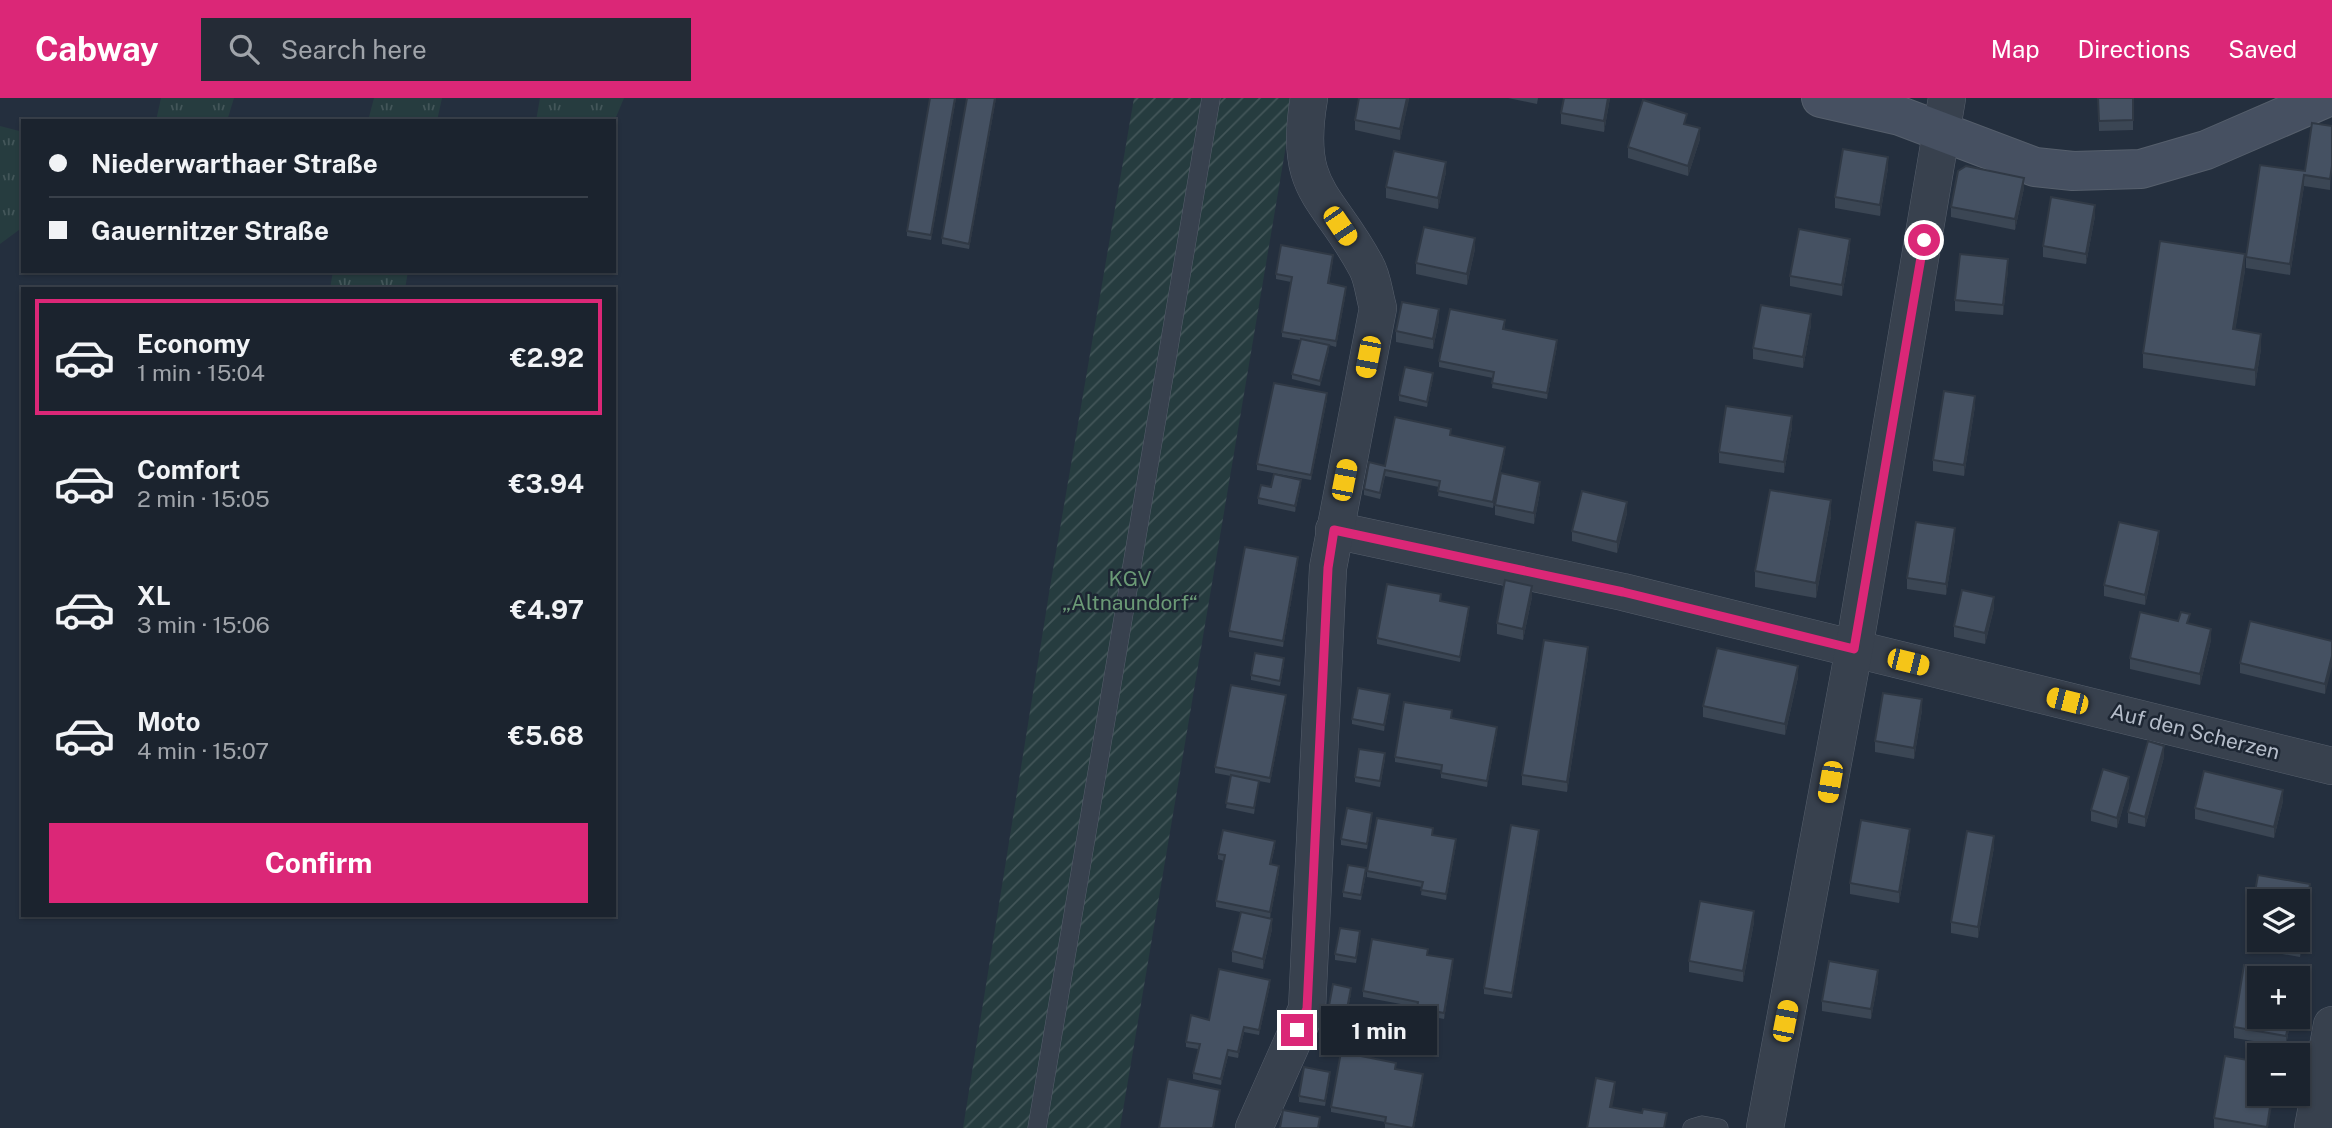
<!DOCTYPE html>
<meta charset="utf-8">
<style>
:root{--surface:#1b232e;--page:#242b36;--text:#f1f3f6;--muted:#a0a4aa;--line:#39404a;--accent:#db2777}
body{margin:0;font-family:"Public Sans",sans-serif;background:var(--page);color:var(--text);height:100vh;display:flex;flex-direction:column;font-size:26px;white-space:nowrap}
*{box-sizing:border-box;margin:0}
p{font-size:23px;color:var(--muted)}
.icon{flex:none;width:38px;height:38px;fill:none;stroke:currentColor;stroke-width:2;stroke-linecap:round;stroke-linejoin:round}
.map{position:relative;flex:1;overflow:hidden}
.drawer{position:absolute;left:21px;top:189px;width:595px;height:630px;display:flex;flex-direction:column;background:var(--surface);border-radius:0px;box-shadow:0 2px 5px #0004,0 0 0 2px var(--line)}
.drawer>*{flex:none}
.hud{position:absolute;left:21px;top:21px;width:595px;height:154px;border-radius:0px;box-shadow:0 2px 5px #0004,0 0 0 2px var(--line);display:grid;align-content:center;height:154px;padding:0 28px;background:var(--surface)}
.tools{position:absolute;left:2247px;top:791px;display:grid;gap:14px}
.tools a{display:grid;place-items:center;width:63px;height:63px;border-radius:0px;background:var(--surface);box-shadow:0 2px 5px #0004,0 0 0 2px var(--line);font-size:35px}
.end{position:absolute;width:32px;height:32px;margin:-16px;border:9px solid #db2777;background:#fff;box-shadow:0 0 0 4px #fff}
.from{border-radius:50%}
.bubble{position:absolute;height:49px;border-radius:0px;background:var(--surface);box-shadow:0 2px 5px #0004,0 0 0 2px var(--line);font-size:23px;font-weight:700;line-height:49px;text-align:center}
.car{position:absolute;width:21px;height:42px;margin:-21px -10px;border-radius:9px;box-shadow:0 0 5px 2px #0007;background:linear-gradient(#f5c518 24%,#345 0 40%,#f5c518 0 76%,#345 0 86%,#f5c518 0)}
.hud b{display:flex;align-items:center;gap:24px;height:66px;font-size:26px}
.hud b+b{border-top:2px solid var(--line)}
.hud i{width:18px;height:18px;background:var(--text)}
ul{padding:12px 0 0;list-style:none}
li{display:flex;align-items:center;gap:21px;height:116px;margin:0 14px 10px;padding:0 14px;border:4px solid transparent;border-radius:0px}
li div{flex:1}
li b{display:block;font-size:26px}
li em{font-style:normal;font-weight:700}
li.active{border-color:var(--accent)}
li>.icon{width:63px;height:63px;stroke-width:1.5}
.button{display:flex;gap:14px;margin-top:auto;padding:14px 28px}
.button a{flex:1;height:80px;border-radius:0px;background:var(--accent);color:#fff;font-size:28px;font-weight:700;line-height:80px;text-align:center}
header{display:flex;align-items:center;gap:42px;box-sizing:border-box;height:98px;padding:0 35px;background:var(--accent);color:#fff}
header strong{font-size:33px}
nav{display:flex;gap:38px;margin-inline-start:auto;font-size:24px}
.search{width:490px;height:63px;background:var(--page);display:flex;align-items:center;gap:18px;box-sizing:border-box;padding:0 24px;border-radius:0px;color:var(--muted);font-size:26px}
.map>svg:first-child{display:block}
.grass{fill:url(#grass-tufts)}
.garden{fill:url(#garden-furrows)}
.lines{fill:none;stroke-linecap:round;stroke-linejoin:round}
.lane-casing{stroke:#565f6c;stroke-width:19}
.street-casing{stroke:#565f6c;stroke-width:38}
.secondary-casing{stroke:#565f6c;stroke-width:40}
.lane{stroke:#38414e;stroke-width:18}
.street{stroke:#38414e;stroke-width:37}
.secondary{stroke:#465061;stroke-width:38}
.wall{fill:#3b4654}
.shaded-wall{fill:#303945}
.building{fill:#455162;stroke:#303945;stroke-width:2}
.route{stroke:#db2777;stroke-width:9}
.labels{text-anchor:middle;stroke-width:5;stroke-linejoin:round;paint-order:stroke}
.park-label{font-size:21px;fill:#6b9a76;stroke:#1d2633}
.street-label{font-size:21px;fill:#b4bcc9;stroke:#1d2633}
</style>
<header>
<strong>Cabway</strong>
<div class="search"><svg class="icon" aria-label="search" viewBox="0 0 24 24"><circle cx="10" cy="10" r="6"/><path d="M15 15l6 6"/></svg>Search here</div>
<nav><a>Map</a><a>Directions</a><a>Saved</a></nav>
</header>
<div class="map">
<svg width="2332" height="1030" viewBox="0 0 2332 1030">
<defs>
<pattern id="grass-tufts" width="24" height="20" patternUnits="userSpaceOnUse" patternTransform="scale(1.75)"><rect width="24" height="20" fill="#263c3f"/><path d="M3 7l-1-3M5 7V3M7 7l1-3M15 17l-1-3M17 17v-4M19 17l1-3" fill="none" stroke="#435659"/></pattern>
<pattern id="garden-furrows" width="10" height="10" patternUnits="userSpaceOnUse" patternTransform="scale(1.75)"><rect width="10" height="10" fill="#263c3f"/><path d="M-1 1l2-2M0 10L10 0M9 11l2-2" fill="none" stroke="#435659"/></pattern>
</defs>
<rect width="100%" height="100%" fill="#242f3e"/>
<g class="grass">
<path d="M161 0H234L227 23H156Z"/>
<path d="M374 0H442L437 23H368Z"/>
<path d="M540 0H624L614 24 536 23Z"/>
<path d="M0 28 23 34V129L0 146Z"/>
<path d="M333 173H408L405 191H330Z"/>
</g>
<path class="garden" d="M1134 0H1294L1120 1030H963L1051 483Z"/>
<g class="lines">
<g class="lane-casing">
<g id="lane">
<path d="M1037 1030 1211 0"/>
<path d="M1692 1030 1702 1027 1719 1030"/>
</g>
</g>
<g class="street-casing">
<g id="street">
<path d="M1334 432 1623 494 2332 668"/>
<path d="M1254 1030 1307 911 1328 470 1378 210C1374 197 1373 180 1366 168 1328 96 1293 94 1309 0"/>
<path d="M1765 1030 1854 551 1947 0"/>
<path d="M2313 1030 2332 927"/>
</g>
</g>
<g class="secondary-casing">
<path id="secondary" d="M1821 0 1900 18 2035 69 2073 73 2141 71 2206 52 2326 0"/>
</g>
<use href="#lane" class="lane"/>
<use href="#street" class="street"/>
<use href="#secondary" class="secondary"/>
</g>
<g class="wall">
<path d="M956 0 931 142 907 138V133Z"/>
<path d="M996 0 969 151 942 146V140Z"/>
<path d="M1409 0 1400 42 1355 32V22Z"/>
<path d="M1508 0H1538L1537 6Z"/>
<path d="M1564 0H1610L1604 34 1561 26V15Z"/>
<path d="M2098 0H2133V32L2099 33Z"/>
<path d="M1687 27 1700 41 1688 78 1628 60V49Z"/>
<path d="M2332 28 2330 92 2304 88 2290 177 2246 170V159L2305 73Z"/>
<path d="M1888 70 1880 118 1835 110V99Z"/>
<path d="M1446 74 1438 111 1386 100V89Z"/>
<path d="M2024 90 2015 132 1951 119V109Z"/>
<path d="M2095 118 2086 166 2043 159V148Z"/>
<path d="M1475 151 1467 187 1416 176V165Z"/>
<path d="M1850 152 1842 198 1790 188V178Z"/>
<path d="M1333 162 1329 186 1346 194 1336 249 1329 247V252L1320 288 1292 281V276L1300 242 1282 239V234L1291 184 1276 181V176Z"/>
<path d="M2008 172 2003 217 1955 213V202Z"/>
<path d="M2245 172 2235 232 2261 251 2255 288 2143 270V255Z"/>
<path d="M1439 222 1433 251 1396 244V233Z"/>
<path d="M1505 227 1504 232 1557 248 1547 301 1492 290 1493 280 1439 269V263Z"/>
<path d="M1811 227 1803 270 1753 261V250Z"/>
<path d="M1433 280 1427 309 1399 303V297Z"/>
<path d="M1327 301 1311 382 1257 372V366Z"/>
<path d="M1975 308 1964 378 1933 373V362Z"/>
<path d="M1792 329 1784 375 1719 365V354Z"/>
<path d="M1451 338 1505 354 1493 410 1438 398 1439 389 1385 378 1380 401 1364 397V391L1385 368Z"/>
<path d="M1301 387 1295 414 1258 406V400L1271 389Z"/>
<path d="M1540 394 1534 426 1495 417V407Z"/>
<path d="M1627 415 1617 455 1572 443V433Z"/>
<path d="M1831 418 1816 500 1755 489V473Z"/>
<path d="M1955 441 1946 497 1907 491V480Z"/>
<path d="M2159 444 2145 507 2104 498V487Z"/>
<path d="M1298 464 1283 549 1229 539V533Z"/>
<path d="M1532 499 1523 542 1497 536V525Z"/>
<path d="M1441 501V504L1469 514 1460 564 1377 546V540Z"/>
<path d="M1994 510 1985 546 1954 539V528Z"/>
<path d="M2190 526 2211 542 2200 587 2130 571V560Z"/>
<path d="M2332 543 2325 596 2240 575V565Z"/>
<path d="M1588 559 1567 694 1522 687V677Z"/>
<path d="M1284 566 1280 588 1251 582V577Z"/>
<path d="M1798 579 1785 637 1703 619V608Z"/>
<path d="M1390 602 1384 633 1352 626V621Z"/>
<path d="M1286 603 1270 685 1259 683 1254 716 1226 710 1231 678 1215 675V669Z"/>
<path d="M1922 612 1914 661 1875 654V643Z"/>
<path d="M1451 620 1497 634 1487 689 1441 680V672L1395 664V659Z"/>
<path d="M2164 659 2145 729 2128 725V714Z"/>
<path d="M1385 661 1380 689 1355 684V679Z"/>
<path d="M2129 689 2117 730 2091 723V712Z"/>
<path d="M2283 703 2274 740 2195 721V710Z"/>
<path d="M1372 720 1367 751 1341 747V741Z"/>
<path d="M1433 737 1456 747 1446 802 1421 797 1422 789 1367 779V773Z"/>
<path d="M1539 737 1512 900 1484 896V890Z"/>
<path d="M1910 741 1899 805 1850 796V785Z"/>
<path d="M1275 748 1271 766 1279 774 1270 820 1216 809V803L1224 763 1218 761V756Z"/>
<path d="M1994 749 1978 840 1951 835V824Z"/>
<path d="M1366 776 1361 802 1343 799V794Z"/>
<path d="M2310 797 2300 859 2247 850V839Z"/>
<path d="M1754 824 1743 884 1689 874V863Z"/>
<path d="M1272 831 1263 871 1232 864V853Z"/>
<path d="M1360 839 1356 865 1335 862V856Z"/>
<path d="M1428 857 1453 867 1444 921 1417 916V909L1363 899V893Z"/>
<path d="M2297 880 2259 919H2291L2286 948 2234 940V929Z"/>
<path d="M1878 883 1871 921 1822 913V903Z"/>
<path d="M1270 887 1259 937 1244 934 1238 960 1228 958 1221 987 1193 981V975L1198 951 1186 949V944L1209 922Z"/>
<path d="M1351 895 1346 922 1328 918V913Z"/>
<path d="M2225 958 2268 1030H2214V1020Z"/>
<path d="M1396 971 1423 982 1414 1030H1385V1024L1331 1014V1009Z"/>
<path d="M1330 979 1325 1008 1299 1004V998Z"/>
</g>
<g class="shaded-wall">
<path d="M955 0H956L931 142V137Z"/>
<path d="M995 0H996L969 151V146Z"/>
<path d="M1407 0H1409V2L1400 42V31Z"/>
<path d="M1608 0H1610L1604 34V23Z"/>
<path d="M1700 30V41L1688 78V68Z"/>
<path d="M1888 59V70L1880 118V107Z"/>
<path d="M1446 64V74L1438 111V100Z"/>
<path d="M2304 77V88L2290 177V166Z"/>
<path d="M2024 80V90L2015 132V121Z"/>
<path d="M2095 107V118L2086 166V156Z"/>
<path d="M1475 140V151L1467 187V176Z"/>
<path d="M1850 141V152L1842 198V187Z"/>
<path d="M2245 156V172L2233 247V231Z"/>
<path d="M2008 161V172L2003 217V207Z"/>
<path d="M1346 189V194L1336 249V243Z"/>
<path d="M1439 211V222L1433 251V241Z"/>
<path d="M1811 216V227L1803 270V259Z"/>
<path d="M2261 236V251L2255 288V272Z"/>
<path d="M1557 242V248L1547 301V295Z"/>
<path d="M1329 247V252L1320 288V283Z"/>
<path d="M1433 275V280L1427 309V304Z"/>
<path d="M1327 295V301L1311 382V377Z"/>
<path d="M1975 298V308L1964 378V367Z"/>
<path d="M1792 318V329L1784 375V364Z"/>
<path d="M1505 349V354L1493 410V404Z"/>
<path d="M1301 382V387L1295 414V408Z"/>
<path d="M1540 384V394L1534 426V415Z"/>
<path d="M1831 402V418L1816 500V485Z"/>
<path d="M1627 404V415L1617 455V444Z"/>
<path d="M1955 430V441L1946 497V486Z"/>
<path d="M2159 433V444L2145 507V497Z"/>
<path d="M1298 459V464L1283 549V543Z"/>
<path d="M1532 488V499L1523 542V531Z"/>
<path d="M1994 499V510L1985 546V535Z"/>
<path d="M1469 509V514L1460 564V559Z"/>
<path d="M2211 531V542L2200 587V576Z"/>
<path d="M1588 549V559L1567 694V684Z"/>
<path d="M2332 558V569L2325 596V586Z"/>
<path d="M1798 568V579L1785 637V626Z"/>
<path d="M1390 596V602L1384 633V627Z"/>
<path d="M1286 597V603L1270 685V680Z"/>
<path d="M1922 601V612L1914 661V650Z"/>
<path d="M1497 629V634L1487 689V683Z"/>
<path d="M2164 648V659L2145 729V719Z"/>
<path d="M2129 679V689L2117 730V720Z"/>
<path d="M2283 692V703L2274 740V729Z"/>
<path d="M1372 715V720L1367 751V746Z"/>
<path d="M1910 731V741L1899 805V794Z"/>
<path d="M1539 732V737L1512 900V895Z"/>
<path d="M1994 738V749L1978 840V829Z"/>
<path d="M1456 741V747L1446 802V796Z"/>
<path d="M1279 768V774L1270 820V814Z"/>
<path d="M2310 786V797L2300 859V848Z"/>
<path d="M1754 813V824L1743 884V873Z"/>
<path d="M1272 821V831L1263 871V861Z"/>
<path d="M1453 861V867L1444 921V915Z"/>
<path d="M1878 872V883L1871 921V911Z"/>
<path d="M1270 882V887L1259 937V932Z"/>
<path d="M1351 890V895L1346 922V916Z"/>
<path d="M2290 919H2291L2286 948V938Z"/>
<path d="M1244 929V934L1238 960V954Z"/>
<path d="M1228 952V958L1221 987V981Z"/>
<path d="M1423 976V982L1414 1030H1413Z"/>
<path d="M1615 984V995L1610 1020V1009Z"/>
<path d="M1220 992V997L1214 1030H1213Z"/>
<path d="M2272 996H2274L2268 1030H2267Z"/>
</g>
<g class="building">
<path d="M930 0H955L931 137 907 133Z"/>
<path d="M967 0H995L969 146 942 140Z"/>
<path d="M1359 0H1407L1400 31 1355 22Z"/>
<path d="M1564 0H1608L1604 23 1561 15Z"/>
<path d="M2098 0H2133V22L2099 23Z"/>
<path d="M1643 2 1687 16 1684 26 1700 30 1688 68 1628 49Z"/>
<path d="M2312 25 2332 28V68L2330 81 2304 77 2290 166 2246 159 2260 67 2305 73Z"/>
<path d="M1843 51 1888 59 1880 107 1835 99Z"/>
<path d="M1394 53 1446 64 1438 100 1386 89Z"/>
<path d="M1966 68 2024 80 2015 121 1951 109 1958 73Z"/>
<path d="M2051 99 2095 107 2086 156 2043 148Z"/>
<path d="M1424 129 1475 140 1467 176 1416 165Z"/>
<path d="M1799 131 1850 141 1842 187 1790 178Z"/>
<path d="M2160 143 2245 156 2233 231 2261 236 2255 272 2143 255Z"/>
<path d="M1281 147 1333 157 1328 185 1346 189 1336 243 1282 234 1292 179 1276 176Z"/>
<path d="M1960 156 2008 161 2003 207 1955 202Z"/>
<path d="M1402 204 1439 211 1433 241 1396 233Z"/>
<path d="M1761 207 1811 216 1803 259 1753 250Z"/>
<path d="M1450 211 1505 222 1503 231 1557 242 1547 295 1492 285 1494 274 1439 263Z"/>
<path d="M1301 241 1329 247 1320 283 1292 276Z"/>
<path d="M1405 269 1433 275 1427 304 1399 297Z"/>
<path d="M1274 285 1327 295 1311 377 1257 366Z"/>
<path d="M1944 293 1975 298 1964 367 1933 362Z"/>
<path d="M1726 308 1792 318 1784 364 1719 354Z"/>
<path d="M1395 319 1451 331 1450 337 1505 349 1493 404 1438 393 1440 383 1385 372 1380 395 1364 391 1369 364 1385 368Z"/>
<path d="M1501 375 1540 384 1534 415 1495 407Z"/>
<path d="M1274 376 1301 382 1295 408 1258 400 1261 387 1271 389Z"/>
<path d="M1770 392 1831 402 1816 485 1755 473Z"/>
<path d="M1582 393 1627 404 1617 444 1572 433Z"/>
<path d="M1916 424 1955 430 1946 486 1907 480Z"/>
<path d="M2119 424 2159 433 2145 497 2104 487Z"/>
<path d="M1245 449 1298 459 1283 543 1229 533Z"/>
<path d="M1505 482 1532 488 1523 531 1497 525Z"/>
<path d="M1387 486 1441 496 1440 503 1469 509 1460 559 1377 540Z"/>
<path d="M1962 492 1994 499 1985 535 1954 528Z"/>
<path d="M2140 514 2178 523 2181 514 2190 516 2187 525 2211 531 2200 576 2130 560Z"/>
<path d="M2250 523 2332 543V558L2325 586 2240 565Z"/>
<path d="M1544 542 1588 549 1567 684 1522 677Z"/>
<path d="M1717 550 1798 568 1785 626 1703 608Z"/>
<path d="M1255 555 1284 560 1280 583 1251 577Z"/>
<path d="M1231 587 1286 597 1270 680 1215 669Z"/>
<path d="M1358 590 1390 596 1384 627 1352 621Z"/>
<path d="M1883 595 1922 601 1914 650 1875 643Z"/>
<path d="M1404 604 1452 612 1451 620 1497 629 1487 683 1441 675 1442 667 1395 659Z"/>
<path d="M2148 643 2164 648 2145 719 2128 714Z"/>
<path d="M1359 651 1385 655 1380 683 1355 679Z"/>
<path d="M2103 671 2129 679 2117 720 2091 712Z"/>
<path d="M2204 673 2283 692 2274 729 2195 710Z"/>
<path d="M1231 677 1259 683 1254 710 1226 705Z"/>
<path d="M1347 710 1372 715 1367 746 1341 741Z"/>
<path d="M1377 720 1433 730 1432 737 1456 741 1446 796 1421 792 1423 784 1367 773Z"/>
<path d="M1861 722 1910 731 1899 794 1850 785Z"/>
<path d="M1511 727 1539 732 1512 895 1484 890Z"/>
<path d="M1223 732 1275 743 1270 766 1279 768 1270 814 1216 803 1225 757 1218 756Z"/>
<path d="M1967 733 1994 738 1978 829 1951 824Z"/>
<path d="M1348 767 1366 770 1361 797 1343 794Z"/>
<path d="M2258 777 2310 786 2300 848 2262 842H2298V803H2259V841L2247 839Z"/>
<path d="M1700 803 1754 813 1743 873 1689 863Z"/>
<path d="M1241 814 1272 821 1263 861 1232 853Z"/>
<path d="M1340 830 1360 833 1356 860 1335 856Z"/>
<path d="M1372 841 1428 851 1427 857 1453 861 1444 915 1417 910 1418 904 1363 893Z"/>
<path d="M1829 863 1878 872 1871 911 1822 903Z"/>
<path d="M2244 867 2297 876 2296 880H2259V919H2290L2286 938 2234 929Z"/>
<path d="M1219 871 1270 882 1259 932 1244 929 1238 954 1228 952 1221 981 1193 975 1200 946 1186 944 1191 917 1209 922Z"/>
<path d="M1333 886 1351 890 1346 916 1328 913Z"/>
<path d="M1341 954 1396 965 1395 971 1423 976 1413 1030 1385 1025 1386 1019 1331 1009Z"/>
<path d="M2225 958 2259 964V996H2272L2267 1029 2214 1020Z"/>
<path d="M1304 969 1330 974 1325 1003 1299 998Z"/>
<path d="M1596 980 1615 984 1610 1009 1642 1015 1643 1011 1667 1015 1664 1030H1587Z"/>
<path d="M1168 981 1220 992 1213 1030H1159Z"/>
<path d="M1283 1012 1320 1019 1318 1030H1280Z"/>
</g>
<g class="lines">
<path class="route" d="M1297 932 1307 911 1328 470 1334 432 1623 494 1854 551 1924 142"/>
</g>
<g class="labels">
<g class="park-label">
<text x="1130" y="488">KGV<tspan x="1130" dy="24">„Altnaundorf“</tspan></text>
</g>
<g class="street-label">
<text transform="translate(2195 634) rotate(14)" y="7">Auf den Scherzen</text>
</g>
</g>
</svg>
<div class="tools">
<a><svg class="icon" aria-label="layers" viewBox="0 0 24 24"><path d="M12 4l9 5-9 5-9-5zM3 14l9 5 9-5"/></svg></a>
<a>+</a>
<a>−</a>
</div>
<i class="end from" style="left:1924px;top:142px"></i>
<i class="end" style="left:1297px;top:932px"></i>
<div class="bubble" style="left:1321px;top:908px;width:116px">1 min</div>
<i class="car" style="left:1340px;top:128px;rotate:146deg"></i>
<i class="car" style="left:1368px;top:259px;rotate:191deg"></i>
<i class="car" style="left:1344px;top:382px;rotate:11deg"></i>
<i class="car" style="left:1908px;top:564px;rotate:104deg"></i>
<i class="car" style="left:2067px;top:603px;rotate:284deg"></i>
<i class="car" style="left:1830px;top:684px;rotate:190deg"></i>
<i class="car" style="left:1785px;top:923px;rotate:11deg"></i>
<div class="hud">
<b><i class="from"></i>Niederwarthaer Straße</b>
<b><i></i>Gauernitzer Straße</b>
</div>
<section class="drawer">
<ul>
<li class="active"><svg class="icon" aria-label="car" viewBox="0 0 24 24"><path d="M5 17H2v-5l4-1 3-4h7l3 4 3 1v5h-3M9 17h6M6 11h13"/><circle cx="7" cy="17" r="2"/><circle cx="17" cy="17" r="2"/></svg><div><b>Economy</b><p>1 min · 15:04</p></div><em>€2.92</em></li>
<li><svg class="icon" aria-label="car" viewBox="0 0 24 24"><path d="M5 17H2v-5l4-1 3-4h7l3 4 3 1v5h-3M9 17h6M6 11h13"/><circle cx="7" cy="17" r="2"/><circle cx="17" cy="17" r="2"/></svg><div><b>Comfort</b><p>2 min · 15:05</p></div><em>€3.94</em></li>
<li><svg class="icon" aria-label="car" viewBox="0 0 24 24"><path d="M5 17H2v-5l4-1 3-4h7l3 4 3 1v5h-3M9 17h6M6 11h13"/><circle cx="7" cy="17" r="2"/><circle cx="17" cy="17" r="2"/></svg><div><b>XL</b><p>3 min · 15:06</p></div><em>€4.97</em></li>
<li><svg class="icon" aria-label="car" viewBox="0 0 24 24"><path d="M5 17H2v-5l4-1 3-4h7l3 4 3 1v5h-3M9 17h6M6 11h13"/><circle cx="7" cy="17" r="2"/><circle cx="17" cy="17" r="2"/></svg><div><b>Moto</b><p>4 min · 15:07</p></div><em>€5.68</em></li>
</ul>
<div class="button"><a>Confirm</a></div>
</section>
</div>
